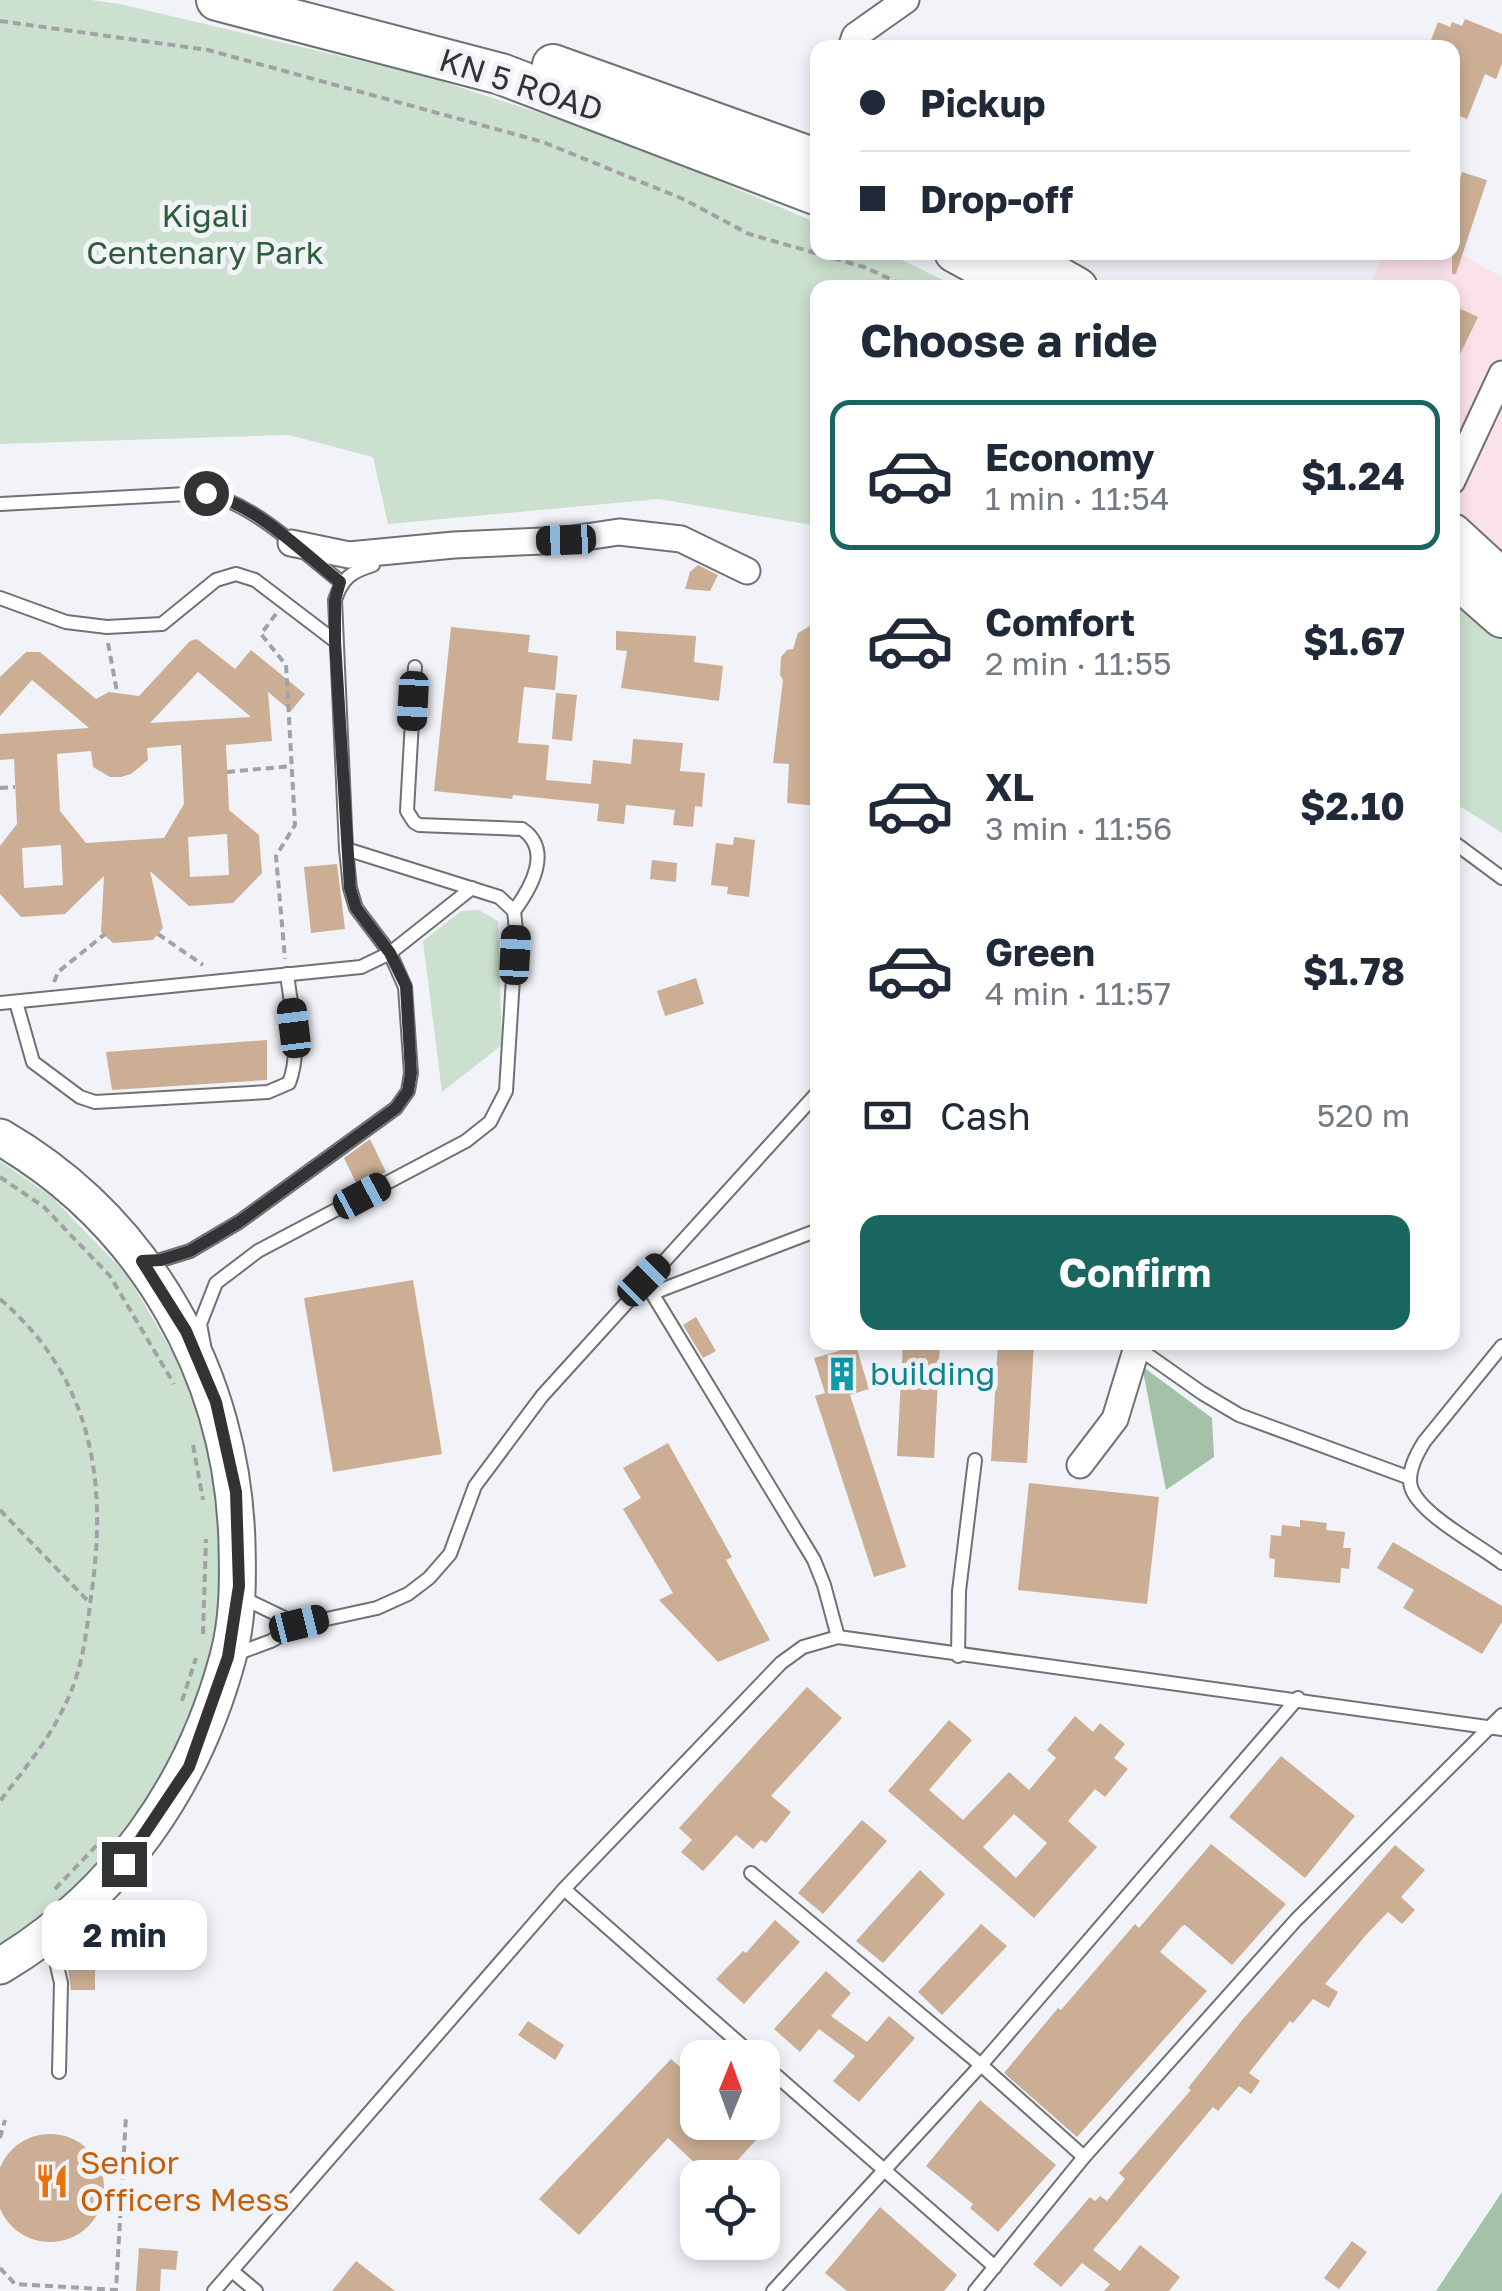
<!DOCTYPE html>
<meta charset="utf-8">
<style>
:root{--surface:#fff;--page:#f6f6f7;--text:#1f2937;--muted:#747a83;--line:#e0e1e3;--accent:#196661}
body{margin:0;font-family:"Golos Text",sans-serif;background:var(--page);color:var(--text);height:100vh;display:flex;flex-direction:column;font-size:38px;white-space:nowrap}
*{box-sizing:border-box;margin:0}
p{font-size:32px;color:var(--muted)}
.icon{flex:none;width:55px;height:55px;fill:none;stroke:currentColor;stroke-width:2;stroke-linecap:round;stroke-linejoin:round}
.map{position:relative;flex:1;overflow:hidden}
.panel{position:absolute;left:810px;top:280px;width:650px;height:1070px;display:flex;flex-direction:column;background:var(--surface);border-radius:20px;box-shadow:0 5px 15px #0003}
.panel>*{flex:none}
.guide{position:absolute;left:810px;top:40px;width:650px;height:220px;border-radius:20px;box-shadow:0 5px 15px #0003;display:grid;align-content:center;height:220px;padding:0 50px;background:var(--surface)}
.needle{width:65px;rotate:1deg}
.controls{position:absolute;left:680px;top:2040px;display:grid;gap:20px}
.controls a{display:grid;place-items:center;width:100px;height:100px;border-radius:20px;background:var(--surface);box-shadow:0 5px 15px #0003;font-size:50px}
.end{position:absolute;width:45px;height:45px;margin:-22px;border:12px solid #323335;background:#fff;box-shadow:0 0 0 5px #fff}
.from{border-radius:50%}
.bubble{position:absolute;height:70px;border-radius:20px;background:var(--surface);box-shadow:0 5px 15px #0003;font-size:32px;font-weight:700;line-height:70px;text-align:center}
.car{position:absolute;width:30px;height:60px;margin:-30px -15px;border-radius:12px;box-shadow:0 0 8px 2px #0007;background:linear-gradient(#222 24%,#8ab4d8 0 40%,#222 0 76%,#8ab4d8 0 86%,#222 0)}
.guide b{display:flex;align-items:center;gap:35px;height:95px;font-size:38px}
.guide b+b{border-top:2px solid var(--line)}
.guide i{width:25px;height:25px;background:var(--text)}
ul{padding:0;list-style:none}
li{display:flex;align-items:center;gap:30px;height:150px;margin:0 20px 15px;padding:0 30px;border:5px solid transparent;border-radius:20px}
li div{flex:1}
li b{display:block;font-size:38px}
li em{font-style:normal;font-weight:700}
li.on{border-color:var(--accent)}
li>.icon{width:90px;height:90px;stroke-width:1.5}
h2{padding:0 50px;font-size:45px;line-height:120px}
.pay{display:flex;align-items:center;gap:25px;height:110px;padding:0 50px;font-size:38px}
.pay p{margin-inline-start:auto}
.cta{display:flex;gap:20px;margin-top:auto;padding:20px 50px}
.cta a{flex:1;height:115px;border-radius:20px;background:var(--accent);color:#fff;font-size:40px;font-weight:700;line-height:115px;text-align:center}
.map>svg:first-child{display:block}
.commercial{fill:#fbe2ea}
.green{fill:#cce0cf}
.forest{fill:#a3c2a8}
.building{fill:#cbae94;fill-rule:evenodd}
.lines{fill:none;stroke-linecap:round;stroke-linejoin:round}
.service-casing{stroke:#707175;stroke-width:16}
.minor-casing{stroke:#707175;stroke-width:29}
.secondary-casing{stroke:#707175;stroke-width:39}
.primary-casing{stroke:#707175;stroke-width:44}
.path{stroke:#a1a2a6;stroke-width:4;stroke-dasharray:8 5;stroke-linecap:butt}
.service{stroke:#fff;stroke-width:12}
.minor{stroke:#fff;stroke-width:25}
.secondary{stroke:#fff;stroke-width:35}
.primary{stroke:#fff;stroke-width:40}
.route{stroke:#323335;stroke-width:12}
.labels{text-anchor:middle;stroke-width:10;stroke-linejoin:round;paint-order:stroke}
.street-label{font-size:32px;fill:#323335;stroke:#f2f3f8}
.park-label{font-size:32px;fill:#2d5d39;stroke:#f2f3f8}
.culture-label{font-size:32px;fill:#0d838f;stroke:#f2f3f8;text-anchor:start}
.food-label{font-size:32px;fill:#c56008;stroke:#f2f3f8;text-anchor:start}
</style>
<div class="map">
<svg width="1502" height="2291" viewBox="0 0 1502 2291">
<rect width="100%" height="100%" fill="#f2f3f8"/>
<path class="commercial" d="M1453 250 1502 277V564L1453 524 1452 288H1370L1382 253Z"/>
<g class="green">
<path d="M0 0H91L120 4 425 76 620 139 817 223 818 252 887 253 958 287 818 288 817 526 659 499 388 524 373 457 289 435 0 444Z"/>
<path d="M1452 595 1502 638V833L1453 802Z"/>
<path d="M479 910 498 921 502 1045 442 1092 423 941 461 911Z"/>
<path d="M0 1161 51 1196 127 1275 189 1380 220 1490 223 1604 197 1714 141 1818 92 1875 30 1931 0 1948Z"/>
</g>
<g class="forest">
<path d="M1142 1366 1212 1418 1214 1457 1166 1490Z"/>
<path d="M1502 2192V2291H1436Z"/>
</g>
<g class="building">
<path d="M1465 19 1502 34V64L1496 79 1485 74 1467 119 1452 113V48H1428L1438 22 1450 27 1452 22 1462 26Z"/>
<path d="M1462 172 1487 180 1456 274H1452V177L1460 180Z"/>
<path d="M1452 305 1478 317 1452 371Z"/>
<path d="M698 565 718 575 710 591 685 589 690 572Z"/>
<path d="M818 621V806L787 803 789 764 773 763 783 680 780 675 781 657 787 650 793 649 798 633Z"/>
<path d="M451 627 530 635 528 652 558 656 555 690 524 687 518 743 549 745 546 780 591 784 593 760 631 764 633 739 683 743 680 771 705 773 702 807 695 806 693 827 673 825 675 810 626 805 624 824 597 821 599 804 513 795 512 799 434 791Z"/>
<path d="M616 631 696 636 694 662 723 666 719 701 621 688 627 651 616 650Z"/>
<path d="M197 639 235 669 251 650 305 694 291 711 268 692 272 741 226 745 229 810 259 835 262 873 233 903 189 906 150 871 163 928 153 940 113 943 101 932 104 876 65 914 21 917 0 894V846L17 824 14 759 0 760V734L89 728 32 680 0 716V677L26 652H40L96 699 109 692 139 696 190 641ZM198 672 251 717 150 723ZM181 745 184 804 164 838 86 843 60 811 57 754 91 751 93 767 110 777H121L131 774 148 760 147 748ZM227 834 229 875 190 877 188 837ZM61 845 63 885 24 888 22 848Z"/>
<path d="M556 693 577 695 572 741 552 739Z"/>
<path d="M734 837 755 840 749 897 727 894 728 887 711 885 716 843 733 845Z"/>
<path d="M652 860 677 863 676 882 650 879Z"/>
<path d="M337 864 345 929 311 933 304 867Z"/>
<path d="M696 978 704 1004 665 1016 657 991Z"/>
<path d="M267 1040V1080L112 1090 106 1052Z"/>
<path d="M370 1139 386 1172 358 1187 344 1158Z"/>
<path d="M413 1280 442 1454 333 1472 304 1298Z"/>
<path d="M696 1317 716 1351 703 1358 683 1325Z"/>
<path d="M903 1342H940L934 1458 897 1456Z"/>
<path d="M998 1342H1034L1027 1463 991 1461Z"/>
<path d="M856 1346 869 1389 850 1395 906 1567 874 1577 815 1396 825 1393 814 1358Z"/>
<path d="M668 1443 732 1557 726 1560 770 1640 718 1662 659 1600 673 1593 623 1509 641 1498 623 1468Z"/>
<path d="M1029 1483 1159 1497 1147 1604 1018 1590Z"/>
<path d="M1300 1520 1327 1523 1326 1530 1345 1532 1343 1548H1351L1349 1569 1341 1568 1340 1583 1274 1577 1275 1559 1269 1558 1271 1535 1281 1536 1282 1525 1300 1527Z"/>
<path d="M1393 1542 1502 1606V1622L1482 1654 1403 1608 1414 1590 1377 1568Z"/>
<path d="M807 1687 842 1718 771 1796 791 1812 766 1843 761 1840 753 1849 736 1835 703 1871 681 1852 692 1840 679 1828Z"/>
<path d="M1075 1716 1093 1732 1100 1723 1125 1744 1114 1758 1128 1769 1105 1797 1095 1789 1068 1821 1097 1847 1034 1918 888 1791 949 1720 972 1740 929 1790 963 1820 1009 1772 1029 1790 1056 1758 1047 1750ZM1014 1814 1047 1843 1016 1878 983 1847Z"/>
<path d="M1281 1756 1355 1816 1305 1878 1229 1817Z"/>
<path d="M862 1820 887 1841 823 1914 798 1893Z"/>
<path d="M1211 1844 1286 1904 1232 1965 1185 1925 1182 1926 1160 1952 1207 1991 1077 2137 1004 2073 1058 2008 1061 2010 1135 1924 1139 1928Z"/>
<path d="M1395 1845 1425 1870 1401 1897 1415 1910 1402 1924 1388 1912 1366 1935 1325 1984 1338 1992 1329 2008 1313 1999 1293 2023 1290 2021 1249 2073 1260 2081 1251 2094 1239 2086 1218 2111 1213 2107 1093 2250 1120 2271 1140 2245 1180 2277 1169 2291H1104L1110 2284 1082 2263 1061 2287 1033 2264 1090 2197 1095 2201 1100 2196 1107 2201 1125 2179 1119 2173 1191 2090 1188 2088 1243 2019Z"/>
<path d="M920 1870 945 1894 883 1963 856 1941Z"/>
<path d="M775 1920 800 1942 744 2004 716 1979 743 1951 746 1953Z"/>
<path d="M981 1924 1007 1946 942 2015 918 1992Z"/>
<path d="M67 1963H95V1990H71Z"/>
<path d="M826 1971 851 1993 831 2016 867 2042 889 2016 915 2038 859 2102 833 2081 855 2056 819 2029 800 2052 774 2029Z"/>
<path d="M528 2021 564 2045 555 2060 518 2035Z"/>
<path d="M671 2059 698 2083V2122H741L758 2138 721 2178H711L668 2138 579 2235 539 2199Z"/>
<path d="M980 2100 1056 2165 998 2232 970 2208 973 2204 926 2166Z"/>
<circle cx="50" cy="2188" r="54"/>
<path d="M880 2207 957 2275 944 2291H847L825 2273Z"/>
<path d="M1352 2241 1367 2252 1339 2289 1324 2278Z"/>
<path d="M139 2248 178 2251 176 2270 161 2269 160 2291H136Z"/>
<path d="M356 2261 395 2291H332Z"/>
</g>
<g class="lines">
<g class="service-casing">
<g id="service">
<path d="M0 504 206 493C257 506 300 550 341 582"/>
<path d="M0 598 66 622 107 627 162 624 216 580 236 574 255 580 335 641"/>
<path d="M415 667 407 811 414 822 419 825 522 829C553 850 531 888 514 911"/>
<path d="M1452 841 1502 878"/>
<path d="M16 1002 33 1062 80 1097 95 1102 268 1092 289 1083C302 1050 291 1008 287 974"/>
<path d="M0 1003 361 967 390 953 472 888"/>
<path d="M144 1261 161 1260 190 1251 239 1222 396 1108 408 1091 411 1073 405 987 390 953 356 908 350 888 346 849 335 600C342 578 351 572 373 565"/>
<path d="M644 1280 814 1560 824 1585 838 1637"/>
<path d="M653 1293 818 1230"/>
<path d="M204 1345 200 1324 216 1283 258 1251 466 1141 490 1122 506 1091 516 930 514 911 499 897 346 849"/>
<path d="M1135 1346 1202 1393 1239 1415 1410 1478"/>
<path d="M1502 1346 1424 1442C1416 1455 1407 1472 1411 1487 1419 1514 1479 1545 1502 1563"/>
<path d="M243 1598 299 1625"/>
<path d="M236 1654 271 1641 299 1625 377 1608 408 1594 429 1578 450 1554 475 1486 542 1396 818 1092"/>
<path d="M958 1656 959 1591 975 1460"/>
<path d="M751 1873 981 2065 1084 2157"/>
<path d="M564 1889 756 2058"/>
<path d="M50 1936 61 1983 59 2072"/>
<path d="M762 2063 995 2267"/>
<path d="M232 2271 256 2291"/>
<path d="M214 2291 564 1889 781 1663 803 1647 838 1637 1502 1729"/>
<path d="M773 2291 981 2065 1298 1698"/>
<path d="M975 2291 1084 2157 1296 1920 1502 1715"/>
</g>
</g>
<g class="minor-casing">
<g id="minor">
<path d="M851 48 855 36 906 0"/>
<path d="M1452 481 1502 374"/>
<path d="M291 543 349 555 454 545 566 540 619 532 681 539 747 571"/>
<path d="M1080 1465 1115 1419 1137 1347"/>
</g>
</g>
<g class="secondary-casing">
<path id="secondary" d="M0 1137C147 1222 233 1377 237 1544 238 1582 238 1620 228 1657 193 1787 116 1897 0 1966"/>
</g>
<g class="primary-casing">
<g id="primary">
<path d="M217 0 501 74 818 195"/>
<path d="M553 65 818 160"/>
<path d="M955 252 1021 288"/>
<path d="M1014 252 1077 288"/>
<path d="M1452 534 1502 580"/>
<path d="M1452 573 1502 617"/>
</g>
</g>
<g class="path">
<path d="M0 21 208 50 543 142 683 199 749 234 864 267 910 288"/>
<path d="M841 257 873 252"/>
<path d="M276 614 261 634 286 665 295 825 276 856 285 959"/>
<path d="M108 643 117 692"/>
<path d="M227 772 292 766"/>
<path d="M0 788 15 787"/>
<path d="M158 934 203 965"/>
<path d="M54 982 58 972 105 934"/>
<path d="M0 1177 44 1207 110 1276 174 1384"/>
<path d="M0 1299C93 1379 108 1482 91 1597 86 1636 82 1672 64 1707 48 1741 23 1771 0 1801"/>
<path d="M193 1445 203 1500"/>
<path d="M0 1510 90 1603"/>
<path d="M203 1634 206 1539"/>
<path d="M182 1701 196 1658"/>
<path d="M55 1889 97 1845"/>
<path d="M0 2138 5 2120"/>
<path d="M0 2268 15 2284 116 2290 126 2116"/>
</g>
<use href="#service" class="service"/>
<use href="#minor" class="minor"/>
<use href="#secondary" class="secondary"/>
<use href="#primary" class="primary"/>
</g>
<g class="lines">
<path class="route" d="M124 1864 189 1767 228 1657 239 1586 236 1492 216 1402 186 1331 142 1261 161 1260 190 1251 239 1222 396 1108 408 1091 411 1073 406 986 390 953 356 908 350 888 335 641V600L340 582C300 550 257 505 206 493"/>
</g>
<defs>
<g id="building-bare" transform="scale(2.7)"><path d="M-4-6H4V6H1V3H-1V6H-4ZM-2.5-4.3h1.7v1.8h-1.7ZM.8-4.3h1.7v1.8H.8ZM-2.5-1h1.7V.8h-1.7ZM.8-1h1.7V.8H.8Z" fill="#0f9aa8" stroke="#f2f3f8" stroke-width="2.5" paint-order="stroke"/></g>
<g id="restaurant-bare" transform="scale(2.7)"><path d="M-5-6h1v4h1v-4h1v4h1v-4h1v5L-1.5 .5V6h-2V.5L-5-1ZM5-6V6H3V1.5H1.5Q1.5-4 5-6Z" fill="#e8710a" stroke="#f2f3f8" stroke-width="2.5" paint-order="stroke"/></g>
</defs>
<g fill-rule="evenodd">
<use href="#building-bare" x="842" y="1374"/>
<use href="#restaurant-bare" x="52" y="2181"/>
</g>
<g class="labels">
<g class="street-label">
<text transform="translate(521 85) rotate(18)" y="11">KN 5 ROAD</text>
</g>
<g class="park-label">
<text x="205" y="227">Kigali<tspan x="205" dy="37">Centenary Park</tspan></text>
</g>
<g class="culture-label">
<text x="870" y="1385">building</text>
</g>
<g class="food-label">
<text x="80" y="2174">Senior<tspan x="80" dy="37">Officers Mess</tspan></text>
</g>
</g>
</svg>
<div class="controls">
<a><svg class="needle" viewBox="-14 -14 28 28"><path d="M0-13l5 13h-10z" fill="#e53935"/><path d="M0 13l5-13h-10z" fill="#747a83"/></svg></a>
<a><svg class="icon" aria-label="locate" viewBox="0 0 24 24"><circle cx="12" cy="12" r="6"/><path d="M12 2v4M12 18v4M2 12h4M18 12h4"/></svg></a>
</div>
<i class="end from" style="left:206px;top:493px"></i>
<i class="end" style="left:124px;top:1864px"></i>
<div class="bubble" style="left:42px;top:1900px;width:165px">2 min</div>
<i class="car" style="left:566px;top:540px;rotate:268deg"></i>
<i class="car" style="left:413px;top:701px;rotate:183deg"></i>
<i class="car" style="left:515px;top:955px;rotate:3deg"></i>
<i class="car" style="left:294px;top:1028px;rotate:353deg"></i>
<i class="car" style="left:362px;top:1196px;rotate:62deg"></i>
<i class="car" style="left:644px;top:1280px;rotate:45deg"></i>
<i class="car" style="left:299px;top:1624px;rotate:76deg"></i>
<div class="guide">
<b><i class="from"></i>Pickup</b>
<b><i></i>Drop-off</b>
</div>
<section class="panel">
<h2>Choose a ride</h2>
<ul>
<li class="on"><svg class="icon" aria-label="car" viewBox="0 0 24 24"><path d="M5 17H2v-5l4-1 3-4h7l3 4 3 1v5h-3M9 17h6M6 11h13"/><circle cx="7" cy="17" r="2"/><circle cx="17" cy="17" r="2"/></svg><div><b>Economy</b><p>1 min · 11:54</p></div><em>$1.24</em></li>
<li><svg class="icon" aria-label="car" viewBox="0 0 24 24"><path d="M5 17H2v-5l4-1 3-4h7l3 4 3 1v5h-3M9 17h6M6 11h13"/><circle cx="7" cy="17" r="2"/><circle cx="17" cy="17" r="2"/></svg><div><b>Comfort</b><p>2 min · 11:55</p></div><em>$1.67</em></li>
<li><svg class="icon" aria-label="car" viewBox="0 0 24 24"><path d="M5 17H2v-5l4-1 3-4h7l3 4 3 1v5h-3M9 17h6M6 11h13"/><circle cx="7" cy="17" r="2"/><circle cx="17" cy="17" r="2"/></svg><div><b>XL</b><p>3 min · 11:56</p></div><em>$2.10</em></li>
<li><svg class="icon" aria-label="car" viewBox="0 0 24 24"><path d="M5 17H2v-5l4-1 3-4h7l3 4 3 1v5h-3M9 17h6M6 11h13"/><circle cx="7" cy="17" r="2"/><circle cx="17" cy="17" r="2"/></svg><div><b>Green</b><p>4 min · 11:57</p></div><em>$1.78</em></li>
</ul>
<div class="pay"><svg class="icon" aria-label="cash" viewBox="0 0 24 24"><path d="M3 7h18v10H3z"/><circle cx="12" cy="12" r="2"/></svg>Cash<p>520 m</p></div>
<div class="cta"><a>Confirm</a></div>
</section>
</div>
